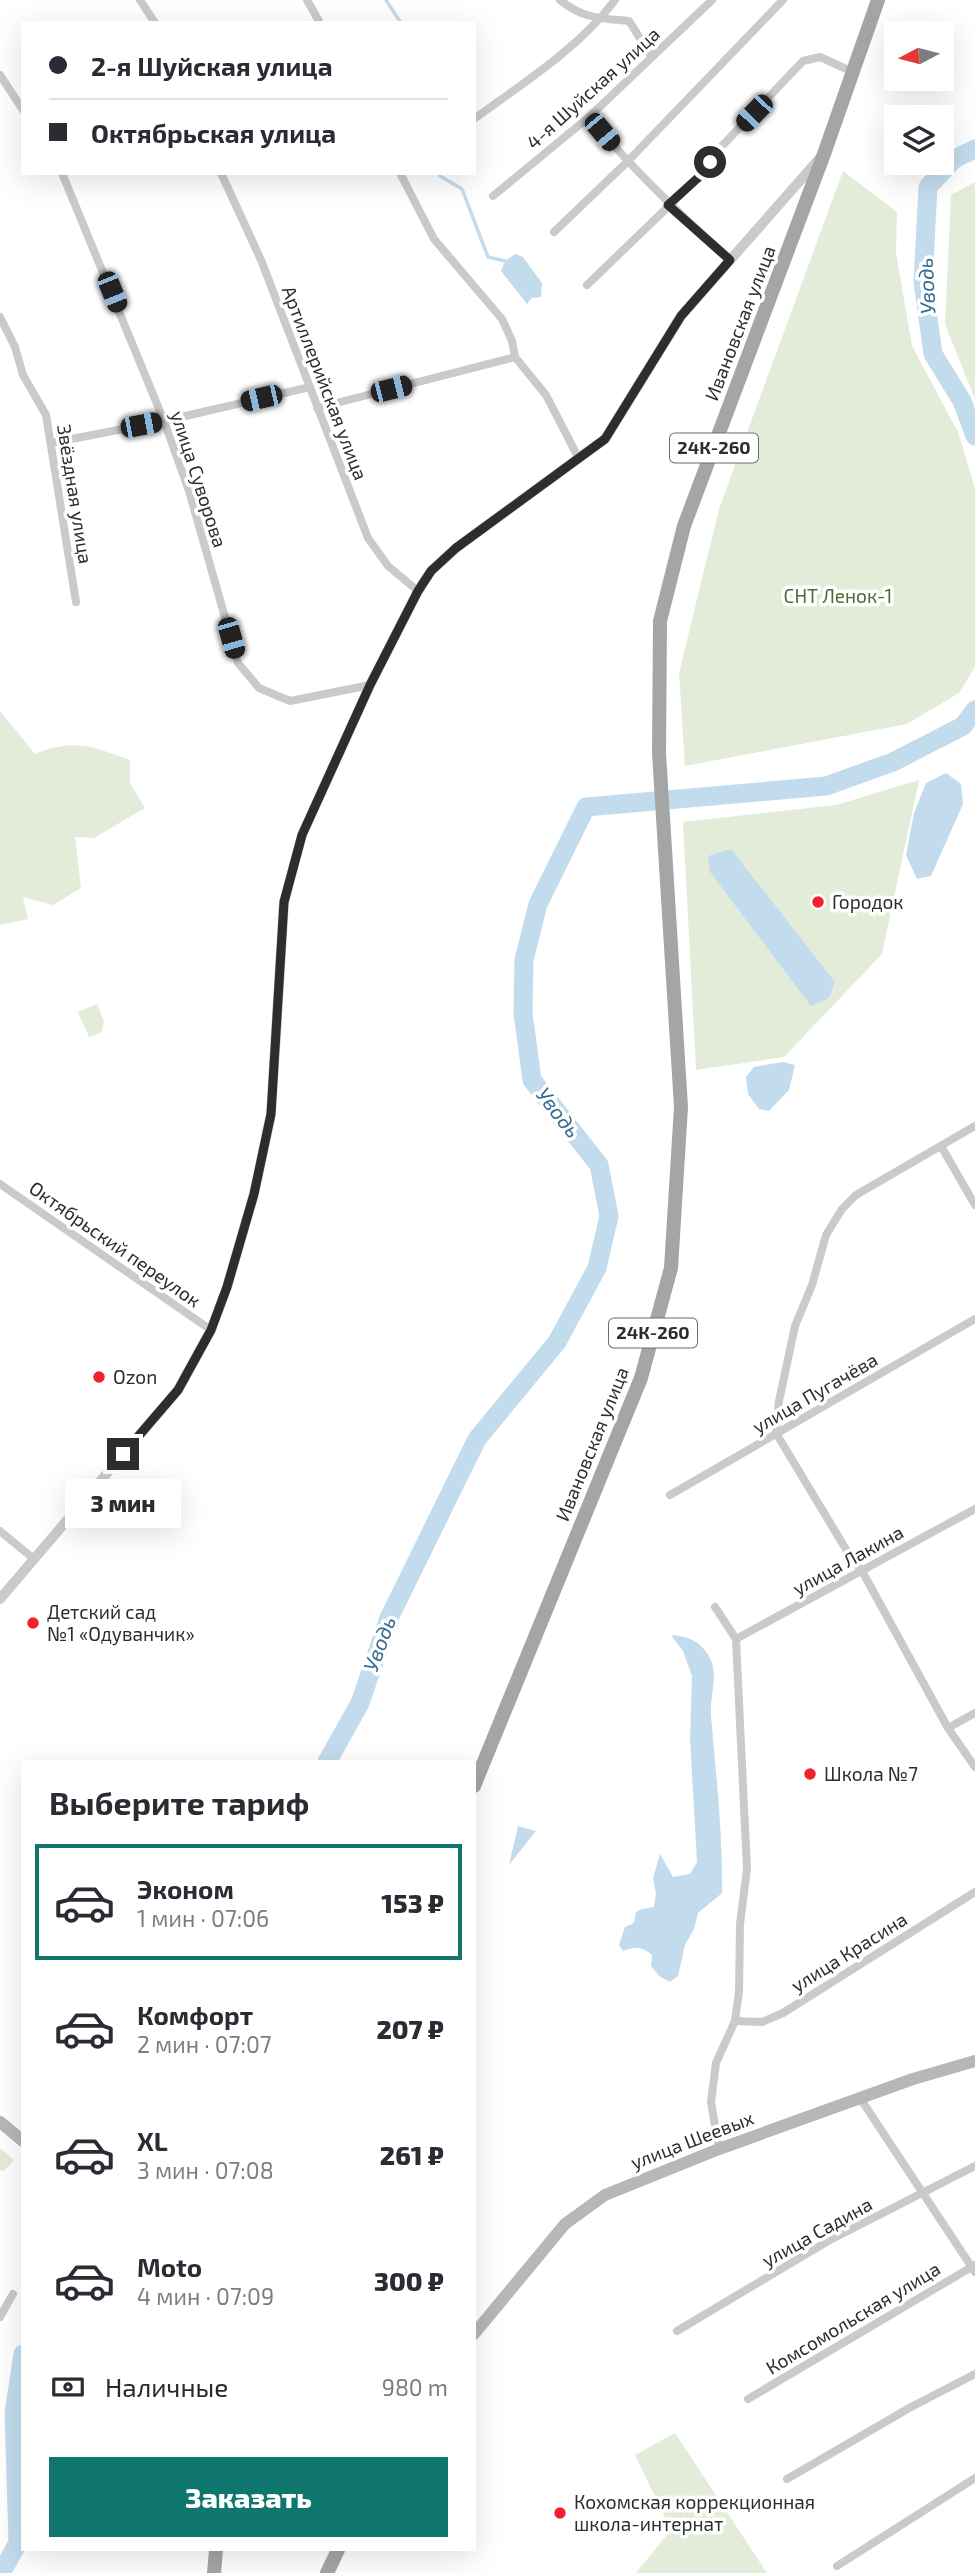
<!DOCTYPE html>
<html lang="ru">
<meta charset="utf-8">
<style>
:root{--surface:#fff;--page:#f2f2f3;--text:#2b2b33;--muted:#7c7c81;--line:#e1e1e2;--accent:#0f766e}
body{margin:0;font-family:"Exo 2",sans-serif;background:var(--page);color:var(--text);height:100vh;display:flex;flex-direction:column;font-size:26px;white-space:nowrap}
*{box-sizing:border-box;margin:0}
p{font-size:23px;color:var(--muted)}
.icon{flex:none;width:38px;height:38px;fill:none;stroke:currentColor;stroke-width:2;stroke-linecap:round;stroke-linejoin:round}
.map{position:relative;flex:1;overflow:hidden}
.side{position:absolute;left:21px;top:1760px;width:455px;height:791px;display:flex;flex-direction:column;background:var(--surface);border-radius:0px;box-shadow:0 7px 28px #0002}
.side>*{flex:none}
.hud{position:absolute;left:21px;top:21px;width:455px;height:154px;border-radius:0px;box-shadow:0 7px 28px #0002;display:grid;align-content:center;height:154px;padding:0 28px;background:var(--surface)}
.needle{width:46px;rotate:263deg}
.tools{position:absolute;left:884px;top:21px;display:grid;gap:14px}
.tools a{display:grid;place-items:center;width:70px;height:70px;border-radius:0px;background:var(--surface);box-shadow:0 7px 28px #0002;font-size:35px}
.end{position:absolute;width:32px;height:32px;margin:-16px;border:9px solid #2d2d2d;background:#fff;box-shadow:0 0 0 4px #fff}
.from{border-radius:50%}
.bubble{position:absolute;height:49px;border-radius:0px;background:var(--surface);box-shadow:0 7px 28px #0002;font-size:23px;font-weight:800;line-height:49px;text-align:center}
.car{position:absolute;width:21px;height:42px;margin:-21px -10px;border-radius:9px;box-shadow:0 0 5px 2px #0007;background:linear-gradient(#222 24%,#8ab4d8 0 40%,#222 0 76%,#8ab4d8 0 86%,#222 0)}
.hud b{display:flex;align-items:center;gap:24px;height:66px;font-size:26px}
.hud b+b{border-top:2px solid var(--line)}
.hud i{width:18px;height:18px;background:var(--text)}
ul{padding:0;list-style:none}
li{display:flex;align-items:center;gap:21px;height:116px;margin:0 14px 10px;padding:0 14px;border:4px solid transparent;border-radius:0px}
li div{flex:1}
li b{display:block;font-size:26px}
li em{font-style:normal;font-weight:800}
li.active{border-color:var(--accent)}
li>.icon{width:63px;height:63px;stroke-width:1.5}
h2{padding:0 28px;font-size:32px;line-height:84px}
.pay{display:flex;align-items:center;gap:18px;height:77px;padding:0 28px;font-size:26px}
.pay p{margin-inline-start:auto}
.action{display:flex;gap:14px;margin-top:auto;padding:14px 28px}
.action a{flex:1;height:80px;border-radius:0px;background:var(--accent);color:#fff;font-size:28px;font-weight:800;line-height:80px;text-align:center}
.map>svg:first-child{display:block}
.green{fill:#e3ecd9}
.water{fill:#c3dced}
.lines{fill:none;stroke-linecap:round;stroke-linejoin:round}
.stream{stroke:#c3dced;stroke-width:3.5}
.river{stroke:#c3dced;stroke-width:19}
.minor{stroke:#cacaca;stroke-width:8}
.tertiary{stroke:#cacaca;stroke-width:10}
.secondary{stroke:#b7b7b7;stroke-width:12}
.primary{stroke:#a5a5a5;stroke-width:14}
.route{stroke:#2d2d2d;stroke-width:9}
.poi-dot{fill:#f1222b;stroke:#fff;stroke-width:2.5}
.labels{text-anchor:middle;stroke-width:7;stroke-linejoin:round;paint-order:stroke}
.shield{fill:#fff;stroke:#6c6c6c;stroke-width:2}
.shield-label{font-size:18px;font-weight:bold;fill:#2d2d2d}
.street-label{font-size:19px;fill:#2d2d2d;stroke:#fff}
.park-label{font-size:19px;fill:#4e6b38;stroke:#fff}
.poi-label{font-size:19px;fill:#2d2d2d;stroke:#fff;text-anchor:start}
.water-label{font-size:21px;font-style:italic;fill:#366d94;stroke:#fff}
</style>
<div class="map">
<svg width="975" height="2573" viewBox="0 0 975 2573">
<rect width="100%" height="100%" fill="#fff"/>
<g class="green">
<path d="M843 171 897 212 896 253 912 346 958 432 975 488V667L959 693 907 724 685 766 679 673 719 509Z"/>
<path d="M975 182V399L945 324 951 195Z"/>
<path d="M0 711 35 754C73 738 93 746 130 760V783L145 808 94 838 75 837 81 888 53 905 23 897 28 919 0 925Z"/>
<path d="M919 780 882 954 784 1057 696 1070 683 822 836 805Z"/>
<path d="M97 1004 104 1021 102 1032 89 1037 78 1012Z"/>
<path d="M0 2148 14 2160 4 2171 0 2170Z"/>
<path d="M675 2433 767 2573H636L671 2530 635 2455Z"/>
</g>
<g class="water">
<path d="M515 254 523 257 542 283 541 297 532 298 527 304 501 271 505 261Z"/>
<path d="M946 773 961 784 963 804 931 876 917 879 906 855 914 813 926 783Z"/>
<path d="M731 849 835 982 829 998 811 1006 710 872 708 856Z"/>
<path d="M783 1062 795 1065 789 1090 769 1111 759 1109 748 1094 746 1077 754 1067Z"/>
<path d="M671 1635C686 1636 698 1640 707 1653 721 1673 709 1695 711 1716 716 1775 723 1834 722 1893L698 1913 694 1929 685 1945 678 1976 670 1982 659 1976 651 1966 652 1955C642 1946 635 1946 623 1951L619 1945 625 1927 634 1923 636 1912 642 1909 654 1907 656 1893 653 1878 660 1854 673 1877 690 1874 697 1862 690 1739 692 1676 683 1651Z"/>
<path d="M518 1826 536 1831 509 1865Z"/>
</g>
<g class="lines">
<g class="stream">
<path d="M386 0 401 23"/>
<path d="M439 173 440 176 462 189 488 257 505 261"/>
</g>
<g class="river">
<path d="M975 149 954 159 928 187 923 282 933 354 962 401 975 436"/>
<path d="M327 1762 360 1703 389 1618 477 1439 557 1342 597 1268 609 1216 599 1165 532 1080 523 1013 524 960 538 904 586 807 826 786 893 762 963 726 975 710"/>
<path d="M1 2573 18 2543 14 2413 23 2354"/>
</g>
<g class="minor">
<path d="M140 0 155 23"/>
<path d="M307 0 320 23"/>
<path d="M560 0C584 19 599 18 629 21L652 57"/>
<path d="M0 75 23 110"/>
<path d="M589 117C633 170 679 214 731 260"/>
<path d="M474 119C523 83 578 49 615 0"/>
<path d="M62 173 164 421 189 491 238 663 259 688 290 701 370 685"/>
<path d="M221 173 261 260 368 538 388 566 418 591"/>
<path d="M400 173 434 239 502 319 512 341 515 357 546 395 579 459"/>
<path d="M493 196 589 117 712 0"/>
<path d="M554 232 627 162 783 0"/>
<path d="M587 285 700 176 721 147 803 61 820 57 853 72"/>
<path d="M0 317 15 347 23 375 46 415 76 602"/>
<path d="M317 408 515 357"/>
<path d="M51 443 164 421 310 387"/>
<path d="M975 1126 856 1195 842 1209 826 1235 812 1285 795 1326 779 1401 776 1433 850 1556 862 1571 948 1728 975 1767"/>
<path d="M941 1146 975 1205"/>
<path d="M0 1184 211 1330"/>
<path d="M670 1495 975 1319"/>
<path d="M0 1531 34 1559"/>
<path d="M715 1607 736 1639 747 1869 740 1924 739 1992 735 2021 716 2063 711 2102 719 2149"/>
<path d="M736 1639 975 1509"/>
<path d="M948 1728 975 1713"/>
<path d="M735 2021 762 2022 783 2013 975 1892"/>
<path d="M860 2098 975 2272"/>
<path d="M0 2317 13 2294"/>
<path d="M677 2331 828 2241 975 2166"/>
<path d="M748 2399 975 2265"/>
<path d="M787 2479 911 2407 975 2374"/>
<path d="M837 2566 975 2478"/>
</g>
<path class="tertiary" d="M0 1599 178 1390 211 1330 227 1287 254 1194 271 1114 284 902 302 835 370 685 418 591 431 571 456 548 605 439 681 316 819 159"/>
<g class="secondary">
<path d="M0 2122 23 2141"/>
<path d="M474 2334 565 2224 605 2195 719 2149 913 2079 975 2061"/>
</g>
<g class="primary">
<path d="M474 1786 641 1378 671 1268 681 1107 659 753 660 621 684 526 824 154 878 0"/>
<path d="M214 2573 216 2550"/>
<path d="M327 2573 338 2550"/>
</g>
</g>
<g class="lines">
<path class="route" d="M123 1454 178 1390 211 1330 227 1287 254 1194 271 1114 284 902 302 835 370 685 418 591 431 571 456 548 605 439 681 316 730 260 668 205 700 176 710 162"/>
</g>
<g class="poi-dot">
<circle cx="818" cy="902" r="7"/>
<circle cx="99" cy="1377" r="7"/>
<circle cx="33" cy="1623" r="7"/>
<circle cx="810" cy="1774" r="7"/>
<circle cx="560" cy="2513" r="7"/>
</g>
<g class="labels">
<g class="shield">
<rect x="670" y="433.5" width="88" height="29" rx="5"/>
<rect x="609" y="1318.5" width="88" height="29" rx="5"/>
</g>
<g class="shield-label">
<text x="714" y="454">24К-260</text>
<text x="653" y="1339">24К-260</text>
</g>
<g class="street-label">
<text transform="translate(593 88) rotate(-42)" y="7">4-я Шуйская улица</text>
<text transform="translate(740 323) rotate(-69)" y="7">Ивановская улица</text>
<text transform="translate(325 383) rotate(69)" y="7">Артиллерийская улица</text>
<text transform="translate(199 479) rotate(72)" y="7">улица Суворова</text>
<text transform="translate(75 494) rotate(81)" y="7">Звёздная улица</text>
<text transform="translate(115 1244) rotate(35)" y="7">Октябрьский переулок</text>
<text transform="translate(815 1393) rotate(-30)" y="7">улица Пугачёва</text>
<text transform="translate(592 1444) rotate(-68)" y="7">Ивановская улица</text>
<text transform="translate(848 1560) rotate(-29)" y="7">улица Лакина</text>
<text transform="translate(849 1952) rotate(-32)" y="7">улица Красина</text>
<text transform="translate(692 2140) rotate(-21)" y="7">улица Шеевых</text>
<text transform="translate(817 2232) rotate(-29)" y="7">улица Садина</text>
<text transform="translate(853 2318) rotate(-31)" y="7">Комсомольская улица</text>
</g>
<g class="park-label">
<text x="838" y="603">СНТ Ленок-1</text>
</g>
<g class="poi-label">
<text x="832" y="909">Городок</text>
<text x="113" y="1384">Ozon</text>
<text x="47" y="1619">Детский сад<tspan x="47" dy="22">№1 «Одуванчик»</tspan></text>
<text x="824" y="1781">Школа №7</text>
<text x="574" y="2509">Кохомская коррекционная<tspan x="574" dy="22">школа-интернат</tspan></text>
</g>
<g class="water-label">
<text transform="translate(927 286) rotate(-93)" y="7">Уводь</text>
<text transform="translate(558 1113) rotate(52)" y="7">Уводь</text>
<text transform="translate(380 1644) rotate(-70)" y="7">Уводь</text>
</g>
</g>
</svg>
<div class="tools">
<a><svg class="needle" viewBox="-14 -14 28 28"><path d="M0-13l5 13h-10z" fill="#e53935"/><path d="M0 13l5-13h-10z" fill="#7c7c81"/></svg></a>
<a><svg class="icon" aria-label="layers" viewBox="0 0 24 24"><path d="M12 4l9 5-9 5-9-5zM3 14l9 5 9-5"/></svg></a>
</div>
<i class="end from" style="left:710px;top:162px"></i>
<i class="end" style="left:123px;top:1454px"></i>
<div class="bubble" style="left:65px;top:1479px;width:116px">3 мин</div>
<i class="car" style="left:754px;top:113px;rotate:224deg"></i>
<i class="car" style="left:602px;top:132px;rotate:140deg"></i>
<i class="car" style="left:112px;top:292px;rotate:158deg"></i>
<i class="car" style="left:391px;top:389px;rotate:76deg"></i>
<i class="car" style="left:261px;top:398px;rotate:257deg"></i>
<i class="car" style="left:141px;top:425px;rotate:79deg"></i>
<i class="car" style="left:231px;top:638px;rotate:164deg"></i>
<div class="hud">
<b><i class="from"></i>2-я Шуйская улица</b>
<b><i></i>Октябрьская улица</b>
</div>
<section class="side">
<h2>Выберите тариф</h2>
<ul>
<li class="active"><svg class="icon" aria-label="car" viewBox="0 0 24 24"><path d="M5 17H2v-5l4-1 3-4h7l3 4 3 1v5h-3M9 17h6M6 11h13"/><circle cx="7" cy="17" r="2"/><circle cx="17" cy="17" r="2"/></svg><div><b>Эконом</b><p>1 мин · 07:06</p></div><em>153 ₽</em></li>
<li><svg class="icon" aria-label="car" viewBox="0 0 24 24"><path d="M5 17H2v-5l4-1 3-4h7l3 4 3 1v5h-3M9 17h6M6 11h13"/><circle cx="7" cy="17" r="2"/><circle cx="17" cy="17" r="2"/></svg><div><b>Комфорт</b><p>2 мин · 07:07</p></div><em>207 ₽</em></li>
<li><svg class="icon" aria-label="car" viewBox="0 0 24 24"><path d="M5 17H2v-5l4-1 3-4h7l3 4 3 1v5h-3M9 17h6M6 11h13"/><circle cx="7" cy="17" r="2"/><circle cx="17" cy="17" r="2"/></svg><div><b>XL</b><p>3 мин · 07:08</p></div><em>261 ₽</em></li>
<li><svg class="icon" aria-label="car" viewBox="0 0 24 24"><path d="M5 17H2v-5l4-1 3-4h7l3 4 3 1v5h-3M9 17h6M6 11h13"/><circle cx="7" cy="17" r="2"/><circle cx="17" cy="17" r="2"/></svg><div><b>Moto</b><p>4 мин · 07:09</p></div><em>300 ₽</em></li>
</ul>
<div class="pay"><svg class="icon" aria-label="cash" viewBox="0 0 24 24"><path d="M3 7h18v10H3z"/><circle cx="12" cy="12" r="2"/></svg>Наличные<p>980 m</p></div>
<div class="action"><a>Заказать</a></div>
</section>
</div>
